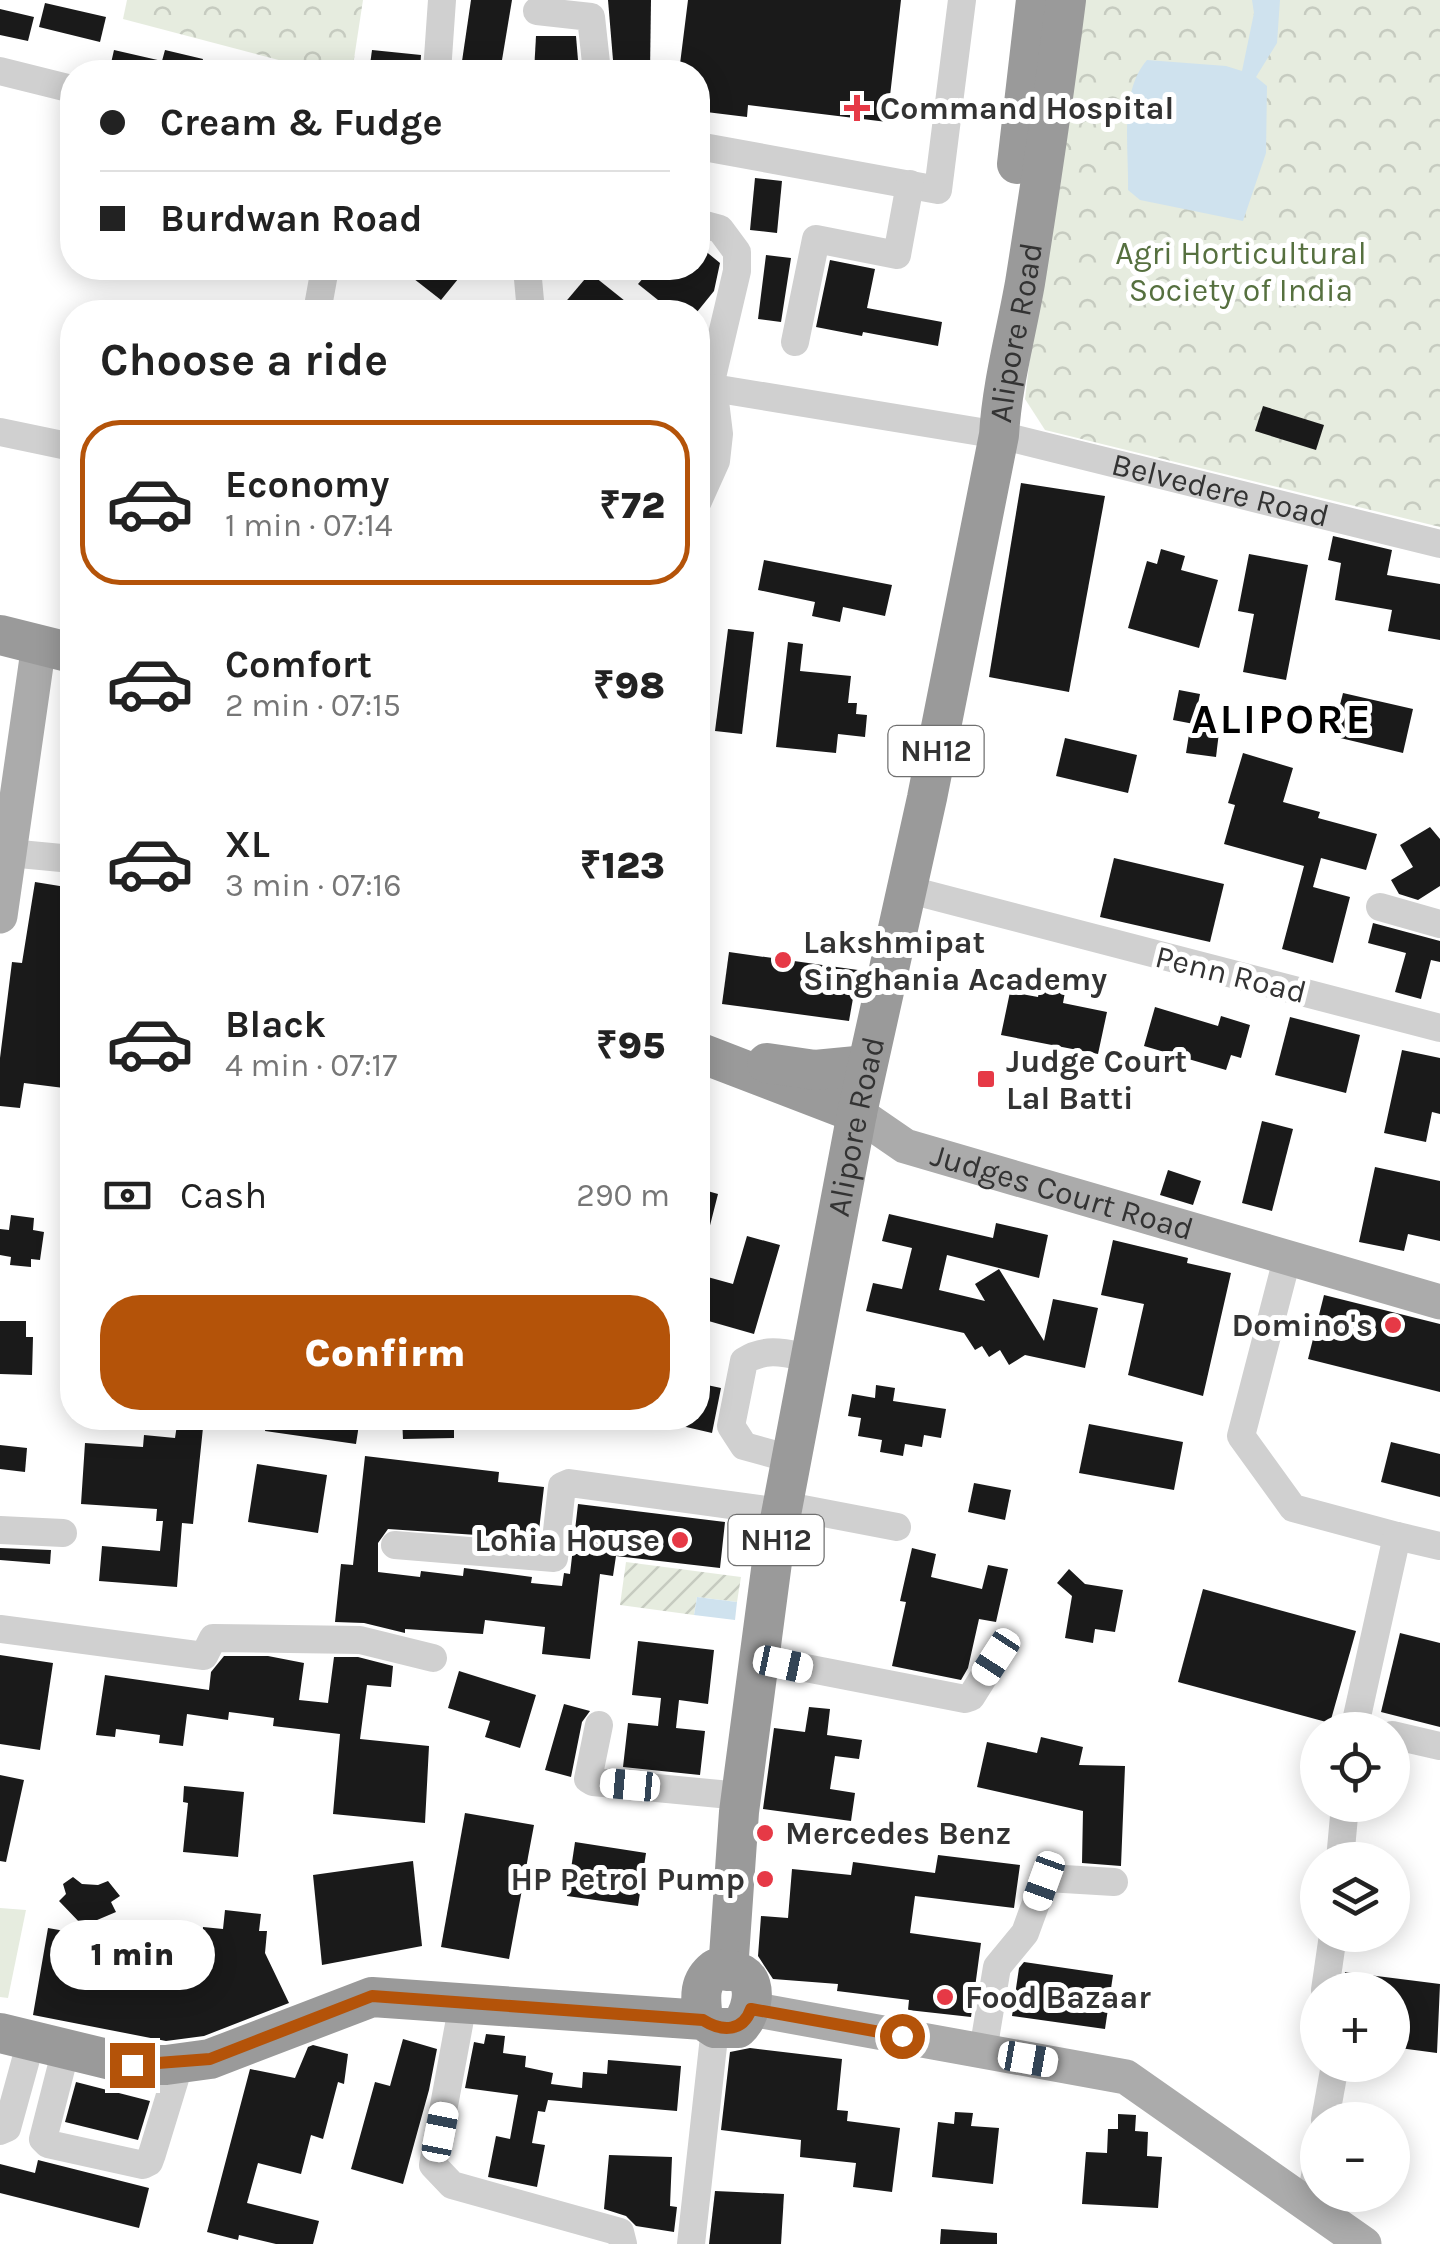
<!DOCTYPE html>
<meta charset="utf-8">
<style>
:root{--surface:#fff;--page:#f6f6f6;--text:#222;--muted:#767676;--line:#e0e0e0;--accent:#b45309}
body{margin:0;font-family:Karla,sans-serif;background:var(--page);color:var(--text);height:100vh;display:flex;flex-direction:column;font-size:38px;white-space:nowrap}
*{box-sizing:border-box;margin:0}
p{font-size:32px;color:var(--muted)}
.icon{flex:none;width:55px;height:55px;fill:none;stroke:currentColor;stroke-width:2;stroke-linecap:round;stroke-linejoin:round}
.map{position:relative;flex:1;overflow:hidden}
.side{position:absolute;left:60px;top:300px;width:650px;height:1130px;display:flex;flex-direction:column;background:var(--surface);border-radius:40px;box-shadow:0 5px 25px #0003}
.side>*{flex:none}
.top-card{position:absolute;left:60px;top:60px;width:650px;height:220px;border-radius:40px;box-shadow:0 5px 25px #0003;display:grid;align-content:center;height:220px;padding:0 40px;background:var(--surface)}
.tools{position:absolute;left:1300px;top:1712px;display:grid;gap:20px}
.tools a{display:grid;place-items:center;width:110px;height:110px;border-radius:50%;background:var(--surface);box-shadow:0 5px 25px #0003;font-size:50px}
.end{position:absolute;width:45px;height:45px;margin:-22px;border:12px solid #b45309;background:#fff;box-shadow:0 0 0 5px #fff}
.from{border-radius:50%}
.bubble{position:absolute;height:70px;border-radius:35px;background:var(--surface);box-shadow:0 5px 25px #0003;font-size:32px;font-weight:800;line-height:70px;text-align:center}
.car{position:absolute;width:30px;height:60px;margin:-30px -15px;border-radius:12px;box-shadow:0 0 8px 2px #0007;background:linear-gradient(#fff 24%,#345 0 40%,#fff 0 76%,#345 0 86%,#fff 0)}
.top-card b{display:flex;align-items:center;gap:35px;height:95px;font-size:38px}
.top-card b+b{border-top:2px solid var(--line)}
.top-card i{width:25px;height:25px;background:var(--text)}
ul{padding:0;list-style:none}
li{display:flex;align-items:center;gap:30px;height:165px;margin:0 20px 15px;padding:0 20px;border:5px solid transparent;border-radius:40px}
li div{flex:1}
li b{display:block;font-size:38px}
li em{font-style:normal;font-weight:800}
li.on{border-color:var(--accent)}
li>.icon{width:90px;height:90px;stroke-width:1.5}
h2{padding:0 40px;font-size:45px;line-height:120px}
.pay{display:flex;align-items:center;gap:25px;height:110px;padding:0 40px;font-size:38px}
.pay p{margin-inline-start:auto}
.action{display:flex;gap:20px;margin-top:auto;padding:20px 40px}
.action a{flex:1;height:115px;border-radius:40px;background:var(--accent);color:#fff;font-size:40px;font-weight:800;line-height:115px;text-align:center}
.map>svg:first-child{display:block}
.grass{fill:#e6ecdf}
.park{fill:url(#park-crowns)}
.garden{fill:url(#garden-furrows)}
.water{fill:#cfe2ee}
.building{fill:#1a1a1a}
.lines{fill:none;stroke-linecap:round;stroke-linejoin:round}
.minor{stroke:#d0d0d0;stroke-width:28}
.major{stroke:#ababab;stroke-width:35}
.highway{stroke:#9a9a9a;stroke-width:40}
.route{stroke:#b45309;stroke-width:12}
.poi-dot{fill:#e63946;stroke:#fff;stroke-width:4}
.labels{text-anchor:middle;stroke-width:10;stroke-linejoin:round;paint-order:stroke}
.shield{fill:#fff;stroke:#707070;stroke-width:2.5}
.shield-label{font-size:30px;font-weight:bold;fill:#333}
.poi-label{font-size:32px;font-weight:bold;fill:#333;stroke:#fff;text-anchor:start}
.park-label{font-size:32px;fill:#56703f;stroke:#fff}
.street-label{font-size:32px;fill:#333;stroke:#fff}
.district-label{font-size:42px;font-weight:bold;letter-spacing:2.5px;fill:#000;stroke:#fff}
</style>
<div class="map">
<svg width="1440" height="2244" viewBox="0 0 1440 2244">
<defs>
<pattern id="park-crowns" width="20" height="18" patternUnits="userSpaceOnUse" patternTransform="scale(2.5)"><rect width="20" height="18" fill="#e6ecdf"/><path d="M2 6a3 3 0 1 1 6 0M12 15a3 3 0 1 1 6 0" fill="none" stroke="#c6cbc0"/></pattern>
<pattern id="garden-furrows" width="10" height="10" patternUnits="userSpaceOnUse" patternTransform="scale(2.5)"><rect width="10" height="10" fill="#e6ecdf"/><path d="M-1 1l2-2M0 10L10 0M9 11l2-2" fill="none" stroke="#c6cbc0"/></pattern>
</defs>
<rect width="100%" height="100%" fill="#fff"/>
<path class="grass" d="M0 1908 26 1910 8 1998 0 1997Z"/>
<g class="park">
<path d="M127 0H363L352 72H324L123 19Z"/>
<path d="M1072 0H1440V527L1045 430 1025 399Z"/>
</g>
<path class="garden" d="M626 1562 741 1577 737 1602 697 1597 694 1615 620 1605Z"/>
<g class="water">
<path d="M1252 0H1280L1277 43 1256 77 1267 86 1266 153 1243 221 1140 200 1128 190C1129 149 1119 92 1147 60L1226 66 1242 71 1254 13Z"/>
<path d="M697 1597 737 1602 735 1620 694 1615Z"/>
</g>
<g class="building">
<path d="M471 0H512L500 72 461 68Z"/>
<path d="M608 0H651L650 72H614Z"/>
<path d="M688 0H901L887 122 748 105 747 117 698 111V72H679Z"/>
<path d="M45 3 106 17 100 42 39 27Z"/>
<path d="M0 9 34 17 28 41 0 35Z"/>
<path d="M536 36H576L579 72H534Z"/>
<path d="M114 50 162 61 165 50 203 59 200 72H109Z"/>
<path d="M372 50 421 55 420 72H369Z"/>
<path d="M755 178 782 181 777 233 750 230Z"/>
<path d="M698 245 720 263 714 291 697 312H673L638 284 652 268H698Z"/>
<path d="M766 255 791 258 781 322 758 319Z"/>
<path d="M830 260 875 269 867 308 942 322 938 346 863 332 862 336 816 327Z"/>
<path d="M400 268H467L441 300Z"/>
<path d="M590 273 625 301 615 312H557Z"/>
<path d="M1263 406 1324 425 1316 450 1255 431Z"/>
<path d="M1021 483 1105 496 1069 692 989 677Z"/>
<path d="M1333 536 1392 550 1387 575 1440 584V640L1388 631 1392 610 1335 600 1341 563 1328 560Z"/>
<path d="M1161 549 1185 556 1181 570 1218 580 1199 648 1128 628 1147 561 1157 564Z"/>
<path d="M1249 554 1308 565 1286 680 1243 672 1254 614 1238 611Z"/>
<path d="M764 560 892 585 885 616 843 607 840 622 812 616 815 602 758 590Z"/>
<path d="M728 629 754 632 742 734 715 731Z"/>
<path d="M788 642 803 644 800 671 851 676 848 703H857L856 714 867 715 865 737 838 734 836 753 776 747Z"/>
<path d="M1179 690 1200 694 1194 724 1173 720Z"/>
<path d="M1343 693 1413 709 1403 753 1332 736Z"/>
<path d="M1190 728 1219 732 1216 757 1186 753Z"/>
<path d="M1065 738 1137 755 1128 793 1056 776Z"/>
<path d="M1243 753 1293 768 1283 802 1320 812 1318 818 1377 834 1366 870 1321 858 1313 887 1350 897 1333 963 1282 949 1304 866 1224 844 1235 805 1228 803Z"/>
<path d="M1430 827 1440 839V886L1418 900 1399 894 1391 880 1413 867 1400 845Z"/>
<path d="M1114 858 1224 884 1210 942 1100 917Z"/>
<path d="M35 882 72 888V1089L24 1083 20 1108 0 1106V1058L12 962 22 963Z"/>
<path d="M1373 923 1440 941V962L1431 960 1421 999 1395 992 1406 953 1368 943Z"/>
<path d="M729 952 858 970 849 1021 722 1004Z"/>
<path d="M1042 976 1067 981 1063 1003 1107 1012 1098 1054 1001 1035 1010 992 1038 997Z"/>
<path d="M1155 1007 1218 1026 1221 1016 1250 1025 1241 1058 1231 1055 1226 1070 1144 1046Z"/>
<path d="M1290 1017 1360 1035 1346 1093 1275 1075Z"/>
<path d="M1402 1050 1440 1058V1114L1432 1112 1426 1142 1384 1133Z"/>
<path d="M1262 1121 1293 1129 1272 1211 1242 1203Z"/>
<path d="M1375 1167 1440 1181V1241L1408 1234 1404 1251 1359 1242Z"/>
<path d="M1168 1170 1201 1181 1193 1205 1160 1195Z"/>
<path d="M704 1190 718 1194 703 1253 698 1252V1198L701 1199Z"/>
<path d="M889 1214 993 1238 996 1223 1048 1235 1039 1278 947 1255 939 1290 985 1301 975 1284 999 1269 1044 1341 1053 1299 1098 1308 1085 1368 1025 1355 1009 1365 1000 1350 989 1357 982 1346 975 1350 964 1333 866 1311 873 1283 902 1289 912 1248 882 1241Z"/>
<path d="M11 1215 34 1218 33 1230 44 1232 40 1260 31 1259V1267L10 1265 11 1257 0 1255V1229L9 1230Z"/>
<path d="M747 1236 780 1245 754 1334 698 1318V1298L704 1276 733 1284Z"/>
<path d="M1113 1240 1188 1258 1187 1263 1231 1273 1203 1396 1128 1375 1144 1304 1101 1295Z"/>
<path d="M1324 1295 1440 1324V1392L1308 1359Z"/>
<path d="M0 1321H26V1337H33L32 1375 0 1374Z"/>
<path d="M707 1385 721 1388 712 1433 669 1423 670 1418H698V1393L704 1395Z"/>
<path d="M876 1385 895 1388 893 1401 946 1409 941 1438 924 1435 922 1447 905 1444 903 1456 880 1452 882 1440 858 1436 861 1418 848 1416 852 1394 875 1398Z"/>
<path d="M178 1418H204L193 1524 182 1523 177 1587 99 1581 102 1546 160 1551 163 1521H156L157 1509 81 1504 85 1443 143 1447 144 1435 175 1438Z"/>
<path d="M267 1418H360L356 1444 265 1431Z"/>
<path d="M402 1418H454V1438L403 1439Z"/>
<path d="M1089 1424 1183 1442 1174 1490 1079 1473Z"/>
<path d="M1391 1442 1440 1454V1497L1381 1482Z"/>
<path d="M0 1445 27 1448 25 1472 0 1469Z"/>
<path d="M365 1456 499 1472 498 1482 544 1487 538 1539 388 1529 378 1543V1572L420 1577 421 1571 463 1576 464 1568 532 1577 531 1583 562 1586 564 1573 570 1574 578 1504 725 1522 720 1568 616 1556 613 1576 600 1574 590 1659 542 1654 545 1627 485 1620 483 1634 405 1629V1633L364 1623 335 1622 341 1564 353 1565Z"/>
<path d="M257 1464 327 1475 318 1533 248 1522Z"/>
<path d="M974 1483 1011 1490 1005 1520 968 1512Z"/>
<path d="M0 1548 51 1550 50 1564 0 1560Z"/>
<path d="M912 1548 936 1554 931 1577 982 1589 988 1565 1008 1569 996 1622 979 1619 968 1668 961 1680 892 1666 906 1602 900 1601Z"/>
<path d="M1069 1569 1085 1584 1123 1590 1115 1632 1095 1629 1093 1643 1065 1638 1072 1596 1057 1583Z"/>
<path d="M1203 1589 1356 1631 1330 1723 1178 1682Z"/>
<path d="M1400 1633 1440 1643V1727L1381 1712Z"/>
<path d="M638 1641 714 1650 708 1704 679 1700 676 1728 705 1731 700 1775 623 1767 628 1723 658 1726 661 1698 632 1695Z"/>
<path d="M0 1655 53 1663 40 1750 0 1744Z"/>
<path d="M224 1656H268L304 1663 299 1700 328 1703 334 1657H358L393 1666 391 1687 367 1685 360 1739 429 1746 425 1823 333 1814 340 1734 273 1726 274 1718 229 1712 228 1720 187 1714 183 1746 159 1743 160 1735 116 1729 115 1737 96 1735 105 1675 209 1690 211 1672Z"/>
<path d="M459 1671 536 1695 520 1748 485 1737 490 1721 448 1708Z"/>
<path d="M564 1704 590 1711 582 1722 571 1777 545 1770Z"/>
<path d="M809 1707 830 1709 827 1735 862 1740 859 1759 835 1756 830 1789 855 1793 851 1821 763 1809 774 1728 805 1732Z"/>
<path d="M1041 1737 1083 1747 1079 1765 1125 1766 1121 1866 1082 1863 1083 1811 977 1787 987 1742 1037 1753Z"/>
<path d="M0 1775 24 1780 6 1862 0 1861Z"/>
<path d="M184 1786 244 1792 238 1857 183 1852 188 1803 183 1802Z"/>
<path d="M465 1813 534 1825 509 1959 441 1947Z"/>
<path d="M575 1842 646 1853 638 1906 567 1896Z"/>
<path d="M938 1855 1020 1865 1014 1908 915 1896 910 1933 981 1943 971 2017 908 2010 909 2000 837 1991 838 1984 773 1979 758 1956 761 1916 788 1918 792 1869 851 1875 853 1862 935 1873Z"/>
<path d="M413 1861 422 1946 322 1965 313 1875Z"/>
<path d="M73 1877 82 1884 98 1885 108 1881 120 1896 111 1902 116 1912 83 1926 59 1901 66 1894 63 1884Z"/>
<path d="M225 1910 261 1914 259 1931H267L265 1953 289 2003 204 2036 166 2041 33 2015 48 1928 93 1936 90 1933 201 1954 203 1927 223 1929Z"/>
<path d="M1024 1962 1113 1975 1105 2029 1012 2016 1019 1968Z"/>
<path d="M1345 1972 1440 1984 1437 2053 1392 2047V1990H1343Z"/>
<path d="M486 2034 505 2036 503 2053 526 2056 525 2067 553 2073 551 2084 582 2088 583 2072 607 2074 608 2060 681 2066 677 2111 548 2100 545 2112 538 2111 532 2143 545 2145 537 2187 488 2177 496 2136 510 2139 518 2095 465 2088 474 2042 484 2044Z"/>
<path d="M403 2039 437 2049 429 2090 403 2184 351 2169 375 2082 390 2086Z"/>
<path d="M313 2045 348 2054 344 2084 338 2082 323 2139 311 2135 301 2174 258 2163 247 2203 319 2221 313 2244H276L239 2235 238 2240 207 2232 250 2069 295 2078 308 2047Z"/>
<path d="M750 2048 842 2059 837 2110 848 2111 847 2121 900 2128 892 2192 853 2187 856 2163 800 2157 801 2140 721 2130 730 2052Z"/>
<path d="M76 2082 150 2101 138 2140 65 2122Z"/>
<path d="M955 2112 973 2113 971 2126 999 2128 993 2184 932 2177 938 2122 954 2124Z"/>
<path d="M1118 2114 1136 2115 1135 2131 1148 2132 1147 2156 1162 2157 1158 2208 1082 2204 1086 2152 1107 2153 1108 2129H1118Z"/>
<path d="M609 2155 672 2157 670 2206 677 2207 674 2232 636 2226 626 2216 604 2209Z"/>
<path d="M38 2160 149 2188 139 2228 0 2193V2164L35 2173Z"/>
<path d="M715 2191 784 2194 781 2244H709Z"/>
<path d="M941 2229 997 2233V2244H940Z"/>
</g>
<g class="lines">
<g class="minor">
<path d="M537 11 591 17 597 72"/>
<path d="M0 71 72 89"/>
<path d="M437 72 442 0"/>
<path d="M698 146 938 190 962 0"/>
<path d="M698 223 720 229 737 252V271L712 377 719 434 716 461 698 501"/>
<path d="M527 268 531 312"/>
<path d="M317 312 325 268"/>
<path d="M795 342 816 239 897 255 910 184"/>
<path id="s1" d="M713 388 999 435 1440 544"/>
<path d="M0 432 72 447"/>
<path d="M9 853 72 859"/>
<path d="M906 889 1440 1028"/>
<path d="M1380 907 1440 924"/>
<path d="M1287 1259 1241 1436 1293 1508 1397 1536"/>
<path d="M791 1459 744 1446 731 1426 744 1361C766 1347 785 1353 810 1358"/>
<path d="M782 1505 897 1527"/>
<path d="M0 1530 63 1533"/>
<path d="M395 1545 554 1558 562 1486 569 1483 781 1512"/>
<path d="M0 1629 204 1656 213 1638 360 1640 433 1658"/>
<path d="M759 1659 965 1699 971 1697 996 1657"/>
<path d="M599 1725 588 1779 593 1782 741 1796"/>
<path d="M1354 1730 1397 1536 1440 1546"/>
<path d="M1392 1735 1440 1746"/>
<path d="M1340 1860 1345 1805"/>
<path d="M1325 1990 1333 1935"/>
<path d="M463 2003 433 2165 452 2185 620 2232 623 2244"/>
<path d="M66 2049 43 2139 48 2144 143 2165 149 2162 152 2154 178 2069 175 2063"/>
<path d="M983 2051 997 1967 1025 1933 1044 1881 1047 1878 1114 1882"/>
<path d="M1325 2120 1335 2065"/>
<path d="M0 2131 7 2128 31 2041"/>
<path d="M1309 2206 1318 2161"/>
<path d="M691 2244 715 2028"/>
</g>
<g class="major">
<path d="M0 916 39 644"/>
<path id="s2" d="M857 1113 905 1146 1440 1302"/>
<path d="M751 2009 1126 2077 1364 2244"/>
</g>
<g class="highway">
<path d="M1017 164 1036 0"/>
<path d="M0 635 72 653"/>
<path d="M698 1052 857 1113"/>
<path d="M767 1063 815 1070 867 1065"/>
<path id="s3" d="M728 1971 739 1812 772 1562 857 1113 927 798 999 435C1002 384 1016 334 1025 283 1040 189 1054 95 1066 0"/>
<path d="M0 2033 132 2065H166L210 2059 372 1997 703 2020 715 2028H738C750 2017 760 1985 742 1974 735 1970 723 1970 715 1969 697 1983 701 2000 703 2020"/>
</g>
</g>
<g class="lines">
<path class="route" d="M132 2065 210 2059 372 1996 703 2020C722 2032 743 2032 751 2009L902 2036"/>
</g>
<g class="poi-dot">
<path d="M852 93h10v10h10v10h-10v10h-10v-10h-10v-10h10z"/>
<circle cx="783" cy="960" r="10"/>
<rect x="976" y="1069" width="20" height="20" rx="5"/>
<circle cx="1393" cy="1325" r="10"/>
<circle cx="680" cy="1540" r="10"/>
<circle cx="765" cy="1833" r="10"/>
<circle cx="765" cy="1879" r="10"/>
<circle cx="945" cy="1997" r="10"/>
</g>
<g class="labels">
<g class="shield">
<rect x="888.5" y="726" width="95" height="50" rx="8"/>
<rect x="728.5" y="1515" width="95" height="50" rx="8"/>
</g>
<g class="shield-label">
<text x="936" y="761">NH12</text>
<text x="776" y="1550">NH12</text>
</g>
<g class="poi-label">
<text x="880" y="119">Command Hospital</text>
<text x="803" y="953">Lakshmipat<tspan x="803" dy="37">Singhania Academy</tspan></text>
<text x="1006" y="1072">Judge Court<tspan x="1006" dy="37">Lal Batti</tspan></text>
<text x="1373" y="1336" text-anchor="end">Domino's</text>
<text x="660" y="1551" text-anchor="end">Lohia House</text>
<text x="785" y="1844">Mercedes Benz</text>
<text x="745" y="1890" text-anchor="end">HP Petrol Pump</text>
<text x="965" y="2008">Food Bazaar</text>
</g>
<g class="park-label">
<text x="1241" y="264">Agri Horticultural<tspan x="1241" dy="37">Society of India</tspan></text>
</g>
<g class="street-label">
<text dy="11" stroke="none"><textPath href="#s3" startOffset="1665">Alipore Road</textPath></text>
<text dy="11" stroke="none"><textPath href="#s1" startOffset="518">Belvedere Road</textPath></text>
<text transform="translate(1231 974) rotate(14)" y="11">Penn Road</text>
<text dy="11" stroke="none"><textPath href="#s3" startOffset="855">Alipore Road</textPath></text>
<text dy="11" stroke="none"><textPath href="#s2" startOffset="222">Judges Court Road</textPath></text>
</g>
<g class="district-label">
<text x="1282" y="733">ALIPORE</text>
</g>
</g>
</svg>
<div class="tools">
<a><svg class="icon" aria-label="locate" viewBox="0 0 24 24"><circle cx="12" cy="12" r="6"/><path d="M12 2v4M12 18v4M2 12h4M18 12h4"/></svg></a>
<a><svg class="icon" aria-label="layers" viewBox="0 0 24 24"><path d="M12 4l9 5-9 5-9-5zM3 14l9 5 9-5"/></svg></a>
<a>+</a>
<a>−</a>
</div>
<i class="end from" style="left:902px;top:2036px"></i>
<i class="end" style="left:132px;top:2065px"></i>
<div class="bubble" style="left:50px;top:1920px;width:165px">1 min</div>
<i class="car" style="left:996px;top:1657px;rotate:213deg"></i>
<i class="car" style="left:783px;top:1664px;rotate:102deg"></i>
<i class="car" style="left:630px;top:1785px;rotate:275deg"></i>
<i class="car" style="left:1044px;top:1881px;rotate:200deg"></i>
<i class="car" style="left:1028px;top:2059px;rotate:100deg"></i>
<i class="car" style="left:440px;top:2132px;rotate:11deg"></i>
<div class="top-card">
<b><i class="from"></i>Cream &amp; Fudge</b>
<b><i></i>Burdwan Road</b>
</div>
<section class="side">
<h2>Choose a ride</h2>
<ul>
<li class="on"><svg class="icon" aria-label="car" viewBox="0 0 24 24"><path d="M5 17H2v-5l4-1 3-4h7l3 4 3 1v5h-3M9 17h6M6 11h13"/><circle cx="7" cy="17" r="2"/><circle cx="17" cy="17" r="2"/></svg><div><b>Economy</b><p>1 min · 07:14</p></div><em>₹72</em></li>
<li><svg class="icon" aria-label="car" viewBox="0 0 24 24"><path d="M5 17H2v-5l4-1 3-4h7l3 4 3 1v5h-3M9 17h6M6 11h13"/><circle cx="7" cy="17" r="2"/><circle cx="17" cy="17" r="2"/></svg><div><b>Comfort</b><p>2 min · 07:15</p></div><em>₹98</em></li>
<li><svg class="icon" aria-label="car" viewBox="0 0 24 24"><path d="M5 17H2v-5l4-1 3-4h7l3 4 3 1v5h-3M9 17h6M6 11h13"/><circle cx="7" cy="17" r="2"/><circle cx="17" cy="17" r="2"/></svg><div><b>XL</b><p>3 min · 07:16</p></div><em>₹123</em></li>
<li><svg class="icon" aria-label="car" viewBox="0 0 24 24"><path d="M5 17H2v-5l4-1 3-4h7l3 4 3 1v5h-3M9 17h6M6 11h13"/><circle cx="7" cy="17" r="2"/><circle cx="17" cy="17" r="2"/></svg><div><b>Black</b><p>4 min · 07:17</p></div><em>₹95</em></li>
</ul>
<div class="pay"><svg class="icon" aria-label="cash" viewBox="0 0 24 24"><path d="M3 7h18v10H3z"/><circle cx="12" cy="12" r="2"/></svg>Cash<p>290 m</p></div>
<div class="action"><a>Confirm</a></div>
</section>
</div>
